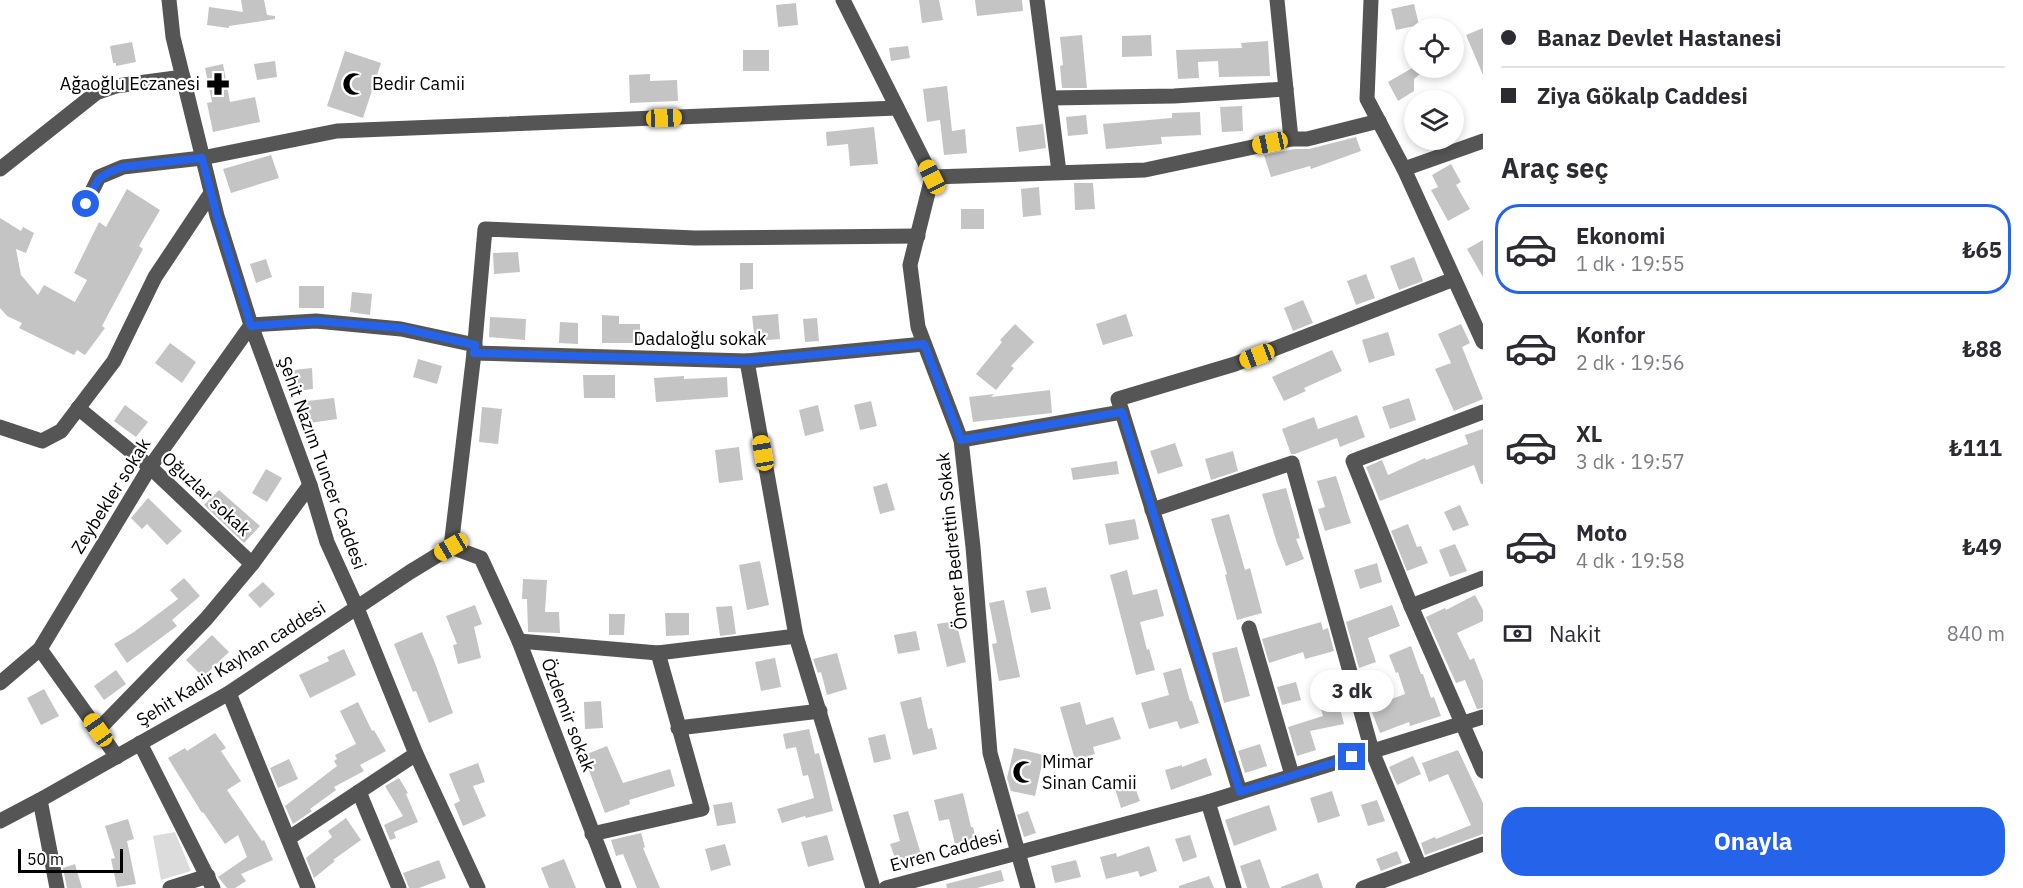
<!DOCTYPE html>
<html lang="tr">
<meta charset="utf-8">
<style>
:root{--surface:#fff;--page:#f2f2f3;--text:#2b2b33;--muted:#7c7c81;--line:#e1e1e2;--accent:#2563eb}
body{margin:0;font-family:"IBM Plex Sans",sans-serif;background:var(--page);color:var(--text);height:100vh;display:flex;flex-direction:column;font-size:22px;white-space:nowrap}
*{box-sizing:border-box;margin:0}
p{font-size:20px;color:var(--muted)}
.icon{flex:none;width:33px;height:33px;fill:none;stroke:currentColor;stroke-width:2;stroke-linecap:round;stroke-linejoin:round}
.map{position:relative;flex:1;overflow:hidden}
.side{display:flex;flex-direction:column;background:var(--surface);width:540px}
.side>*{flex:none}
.hud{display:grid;align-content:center;height:132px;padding:0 18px;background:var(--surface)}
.fabs{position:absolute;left:1404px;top:18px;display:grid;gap:12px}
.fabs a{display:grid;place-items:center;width:60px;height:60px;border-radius:50%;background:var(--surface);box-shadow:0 3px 9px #0003;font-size:30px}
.scale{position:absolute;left:18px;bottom:15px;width:105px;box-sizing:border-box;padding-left:6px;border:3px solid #000;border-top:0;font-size:16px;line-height:21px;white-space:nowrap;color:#000;-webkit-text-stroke:4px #fff;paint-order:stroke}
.end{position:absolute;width:27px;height:27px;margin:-14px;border:8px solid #2563eb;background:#fff;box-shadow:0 0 0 3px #fff}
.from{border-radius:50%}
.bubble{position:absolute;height:42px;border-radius:21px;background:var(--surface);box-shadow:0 3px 9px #0003;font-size:20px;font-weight:700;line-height:42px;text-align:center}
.car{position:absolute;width:18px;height:36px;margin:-18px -9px;border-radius:8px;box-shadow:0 0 4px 2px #0007;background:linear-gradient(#f5c518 24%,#345 0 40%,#f5c518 0 76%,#345 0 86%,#f5c518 0)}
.hud b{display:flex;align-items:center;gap:21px;height:57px;font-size:22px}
.hud b+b{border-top:2px solid var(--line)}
.hud i{width:15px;height:15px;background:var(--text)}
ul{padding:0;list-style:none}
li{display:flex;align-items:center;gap:18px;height:90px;margin:0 12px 9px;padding:0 6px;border:3px solid transparent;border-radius:24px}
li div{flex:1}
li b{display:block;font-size:22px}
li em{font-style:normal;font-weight:700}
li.current{border-color:var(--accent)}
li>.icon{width:54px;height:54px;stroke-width:1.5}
h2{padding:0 18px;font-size:27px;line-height:72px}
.pay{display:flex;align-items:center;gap:15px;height:66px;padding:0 18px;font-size:22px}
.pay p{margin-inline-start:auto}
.action{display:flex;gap:12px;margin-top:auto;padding:12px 18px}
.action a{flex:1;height:69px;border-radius:24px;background:var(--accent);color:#fff;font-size:24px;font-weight:700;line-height:69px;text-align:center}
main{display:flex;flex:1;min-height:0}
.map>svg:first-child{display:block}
.green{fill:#dcdcdc}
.building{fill:#c4c4c4}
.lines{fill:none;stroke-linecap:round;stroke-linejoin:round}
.minor{stroke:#555;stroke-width:15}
.route{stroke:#2563eb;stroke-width:8}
.labels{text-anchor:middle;stroke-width:4.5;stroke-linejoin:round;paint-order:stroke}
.poi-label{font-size:18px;fill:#000;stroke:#fff;text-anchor:start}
.street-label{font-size:18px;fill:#000;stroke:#fff}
</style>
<main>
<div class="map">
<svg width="1483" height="888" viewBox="0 0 1483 888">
<rect width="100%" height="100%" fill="#fff"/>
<path class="green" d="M175 832 191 871 161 880 153 836Z"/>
<g class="building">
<path d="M241 0H264L267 15 275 16V19L229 26V28L207 25 209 7 243 12Z"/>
<path d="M919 0H939L943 20 922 23Z"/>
<path d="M975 0H1022L1023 11 977 16Z"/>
<path d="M796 3 798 25 778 27 776 5Z"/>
<path d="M1414 4 1419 25 1396 30 1391 9Z"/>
<path d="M1483 28V75L1466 35Z"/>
<path d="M1082 35 1087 88H1062L1060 66 1063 65 1060 37Z"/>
<path d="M1151 35 1152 56 1122 57V36Z"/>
<path d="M1268 41 1270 76 1219 77 1218 61 1198 62 1199 78 1178 79 1176 50 1242 48 1241 43Z"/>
<path d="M132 42 136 62 116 66V63H113L110 46Z"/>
<path d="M908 46 910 58 891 61 889 48Z"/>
<rect x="743" y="50" width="26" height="21"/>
<path d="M345 51 381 63 363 118 327 106Z"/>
<path d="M275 61 277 77 257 80 254 64Z"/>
<path d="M223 64 230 102 255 97 260 122 213 132 207 103 212 102 205 68Z"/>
<path d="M1414 67 1427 68 1414 79V91L1398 101 1388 82Z"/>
<path d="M650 74V81L677 80 678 101 630 103 629 75Z"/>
<path d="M947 86 952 131 965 129 967 153 944 155 940 120 927 122 923 89Z"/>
<path d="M1242 106 1243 131 1222 132 1220 107Z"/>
<path d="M1200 112 1201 135 1161 137 1162 144 1106 149 1103 124 1172 118V113Z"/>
<path d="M1086 115 1088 134 1068 136 1066 117Z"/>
<path d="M1043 124 1046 148 1019 152 1016 127Z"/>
<path d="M874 127 878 164 850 166 848 144 827 146 826 132Z"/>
<path d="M1356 137 1361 151 1311 169 1310 166 1271 177 1264 155 1295 149H1309Z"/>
<path d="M271 155 279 178 231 193 223 169Z"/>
<path d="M1451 164 1461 182 1456 185 1470 209 1448 221 1431 190 1438 187 1432 175Z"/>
<path d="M1074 183H1093L1095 209 1075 210Z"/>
<path d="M1039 187 1041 215 1023 217 1021 189Z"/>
<path d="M127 189 160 210 139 246 143 249 102 326 105 328 85 355 77 350 74 355 19 328 22 323 7 316 0 308V218L21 231 23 227 34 233 26 253 16 249 21 275 38 295 44 285 75 302 87 280 74 273 99 222 106 227Z"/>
<rect x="961" y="209" width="23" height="20"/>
<path d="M1483 240V277L1467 249Z"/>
<path d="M518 252 520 272 494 274 493 253Z"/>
<path d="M1414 257 1423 281 1399 290 1390 266Z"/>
<path d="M266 259 272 277 256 283 250 264Z"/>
<path d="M740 263H753V289L740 290Z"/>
<path d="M1366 274 1375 298 1356 305 1347 281Z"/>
<rect x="299" y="286" width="25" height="22"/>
<path d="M352 292 372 294 370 315 350 312Z"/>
<path d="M1303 300 1313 323 1293 331 1284 308Z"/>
<path d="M778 314 780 339 755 341 752 316Z"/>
<path d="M1126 314 1133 336 1103 345 1096 324Z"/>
<path d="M602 315 619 316V324H640V343H602Z"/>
<path d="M490 317 526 319 525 340 489 337Z"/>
<path d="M817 318 819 341 805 342 803 319Z"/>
<path d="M560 322 578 323V344L559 343Z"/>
<path d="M1015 324 1034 342 1011 366 1014 368 996 390 976 374 1002 342 1000 340Z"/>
<path d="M1461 324 1470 343 1462 347 1483 399 1454 411 1435 369 1451 363 1438 334Z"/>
<path d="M1388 332 1395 355 1369 363 1362 340Z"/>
<path d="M170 343 196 362 182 383 155 363Z"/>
<path d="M1332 350 1342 371 1304 388 1306 391 1284 401 1272 377Z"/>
<path d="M418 359 442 366 437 384 413 377Z"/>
<path d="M312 368 313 389 296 391 294 370Z"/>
<path d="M583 375H615V398H584Z"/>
<path d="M684 376V379L727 377 728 397 656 402 654 378Z"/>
<path d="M1050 390 1052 413 973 422 969 397 994 394 991 397Z"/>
<path d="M334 398 337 419 309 423 307 401Z"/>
<path d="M1409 398 1416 420 1390 429 1382 407Z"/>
<path d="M871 401 877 426 860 430 854 405Z"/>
<path d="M125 405 148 422 136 437 114 421Z"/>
<path d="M818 405 824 431 805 436 799 410Z"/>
<path d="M482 407 502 409 498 444 479 442Z"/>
<path d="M1357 415 1365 437 1340 447 1337 438 1295 454H1291L1282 429 1314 417 1318 429Z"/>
<path d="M1483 429V484H1481L1474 465 1380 501 1366 467 1382 460 1388 475 1425 458 1426 460 1468 444 1465 435Z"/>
<path d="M1175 443 1183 466 1158 474 1150 451Z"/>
<path d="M739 447 743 480 719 483 715 450Z"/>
<path d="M1233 451 1238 471 1211 480 1205 459Z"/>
<path d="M1117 461 1119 474 1073 480 1071 468Z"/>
<path d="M266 469 282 478 267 502 252 493Z"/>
<path d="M1336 476 1351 523 1325 531 1318 509 1325 507 1317 481Z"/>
<path d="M887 483 895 510 880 514 873 487Z"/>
<path d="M1286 488 1300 538 1296 539 1304 559 1286 566 1277 543 1262 494Z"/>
<path d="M219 490 260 526 244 543 204 505Z"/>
<path d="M148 498 182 531 167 545 147 524 142 529 131 518Z"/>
<path d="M1460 505 1469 525 1453 531 1444 512Z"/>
<path d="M1229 514 1245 570 1250 568 1262 613 1237 620 1225 575 1227 574 1211 519Z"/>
<path d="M1135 519 1139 539 1109 545 1105 524Z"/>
<path d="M1408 524 1417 547 1421 546 1428 563 1407 571 1391 531Z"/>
<path d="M1455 544 1467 571 1450 577 1439 550Z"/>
<path d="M760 561 769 605 747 610 739 565Z"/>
<path d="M1377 563 1382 582 1360 589 1354 570Z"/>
<path d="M1127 570 1133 595 1157 589 1164 616 1140 622 1147 650 1149 649 1155 670 1136 675 1110 575Z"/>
<path d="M184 578 200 596 172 620 177 626 127 663 114 644 134 632 178 599 170 590Z"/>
<path d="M523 579 547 580 545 612H559L560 633 528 632 527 599H522Z"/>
<path d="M263 582 275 594 260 608 248 595Z"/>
<path d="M1046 587 1051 609 1031 613 1026 591Z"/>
<path d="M1475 595 1483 610V621L1457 633 1470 660 1474 658 1483 681V708L1477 709 1465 680 1456 683 1426 617 1445 608 1446 610Z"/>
<path d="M1004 600 1020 677 999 681 992 644 997 643 989 603Z"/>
<path d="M475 605 482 624 474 627 481 658 458 664 453 645 457 644 446 616Z"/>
<path d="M1392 605 1400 626 1368 638 1376 662 1359 668 1346 622Z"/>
<path d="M732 606 736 634 720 636 716 607Z"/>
<path d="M665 613H689V635L666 636Z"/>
<path d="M609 614H625L624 635H609Z"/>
<path d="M956 621 966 662 947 667 937 624Z"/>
<path d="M1321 622 1323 630 1328 628 1334 651 1305 659 1303 652 1269 663 1262 639Z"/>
<path d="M916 631 920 650 898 654 894 635Z"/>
<path d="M422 632 435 663 453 713 429 723 416 691 413 692 394 644Z"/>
<path d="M212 635 229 652 203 677 186 660Z"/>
<path d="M1411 646 1421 674H1423L1431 698 1434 697 1441 716 1410 726 1409 722 1380 733 1370 707 1405 694 1398 672 1396 673 1389 655Z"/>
<path d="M1237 647 1250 696 1224 703 1212 653Z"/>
<path d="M344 649 356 675 310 698 299 675 329 661 327 657Z"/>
<path d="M837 653 847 689 827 695 821 672 818 673 813 659Z"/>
<path d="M775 658 781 687 761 691 755 662Z"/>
<path d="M1181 668 1190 701H1192L1199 723 1180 729 1177 721 1149 729 1141 703 1169 695 1163 673Z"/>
<path d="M116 670 126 684 104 700 94 686Z"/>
<path d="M1296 682 1301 700 1282 705 1277 687Z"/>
<path d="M44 689 59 716 41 725 27 698Z"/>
<path d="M921 697 928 729 932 728 937 749 913 755 900 702Z"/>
<path d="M601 701 603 728 585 729 584 702Z"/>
<path d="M1338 701 1344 724 1310 731 1316 750 1297 756 1288 727 1323 716 1320 705Z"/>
<path d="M358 702 372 731 374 730 386 751 360 765 364 771 334 787 336 790 310 809 312 811 293 824 285 806 337 766 334 761 337 759 335 755 356 744 340 711Z"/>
<path d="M1080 702 1086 725 1113 717 1121 739 1093 747 1095 754 1075 760 1060 707Z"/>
<path d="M809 729 815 754 819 753 833 811 806 818 805 816 782 823 777 809 814 798 808 775 803 776 796 747 786 749 783 734Z"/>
<path d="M215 733 226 748 221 751 241 781 227 790 262 841 264 840 273 860 241 874 246 881 235 888H227L218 877 247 857 238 835 225 844 203 812 202 813 168 758 185 748 187 751Z"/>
<path d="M885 734 891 759 874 763 868 738Z"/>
<path d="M1260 744 1267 766 1245 773 1238 751Z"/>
<path d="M607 746 623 783 670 769 675 786 629 800 630 804 605 813 588 768 592 766 587 754Z"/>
<path d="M1014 748 1044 755 1035 796 1011 791 1007 778Z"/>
<path d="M1458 750 1483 803V834L1425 855 1421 843 1435 837 1436 839 1471 825 1448 774 1429 782 1422 763Z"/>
<path d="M1413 756 1421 774 1397 785 1389 767Z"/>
<path d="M1206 758 1212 775 1171 790 1165 770 1182 765V767Z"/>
<path d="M289 759 298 779 278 788 270 768Z"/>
<path d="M478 763 485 782 473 786 486 816 463 826 454 804 460 801 449 774Z"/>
<path d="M399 778 408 793 406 794 418 822 394 832 396 838 390 840 384 825 403 816 385 786Z"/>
<path d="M1132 779 1140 801 1121 808 1114 785Z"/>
<path d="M1332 791 1340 816 1318 823 1310 798Z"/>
<path d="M963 793 971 827H973L976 839 955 844 949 819 939 821 934 800Z"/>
<path d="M1377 800 1385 821 1368 826 1361 805Z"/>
<path d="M732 802 736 823 717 826 713 805Z"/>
<path d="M1269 805 1277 830 1234 846 1225 820Z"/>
<path d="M908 811 923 861 899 869 890 844 900 841 893 815Z"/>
<path d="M1028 811 1036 833 1024 837 1017 815Z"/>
<path d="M346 818 361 840 333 860 335 861 314 878 306 858 332 837 328 831Z"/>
<path d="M128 819 134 839 127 841 136 884 117 887 111 859 115 858 105 826Z"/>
<path d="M641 833 645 847 643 848 660 888H637L623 854 616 856 611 840Z"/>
<path d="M827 835 834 860 808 867 801 842Z"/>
<path d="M1190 835 1197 857 1183 862 1175 839Z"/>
<path d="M725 844 731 865 711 871 705 849Z"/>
<path d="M1149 846 1157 871 1140 877 1138 871 1106 879 1100 857 1116 853 1117 857Z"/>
<path d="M1397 851 1402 863 1381 871 1376 859Z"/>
<path d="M564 859 576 888H549L541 868Z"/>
<path d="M1260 859 1270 888H1247L1240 866Z"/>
<path d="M439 860 446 878 419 888H409L403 873Z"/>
<path d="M1076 860 1081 877 1055 883 1051 866Z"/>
<path d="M75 864 82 888H67L63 868Z"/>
<path d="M1001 870 1004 881 977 888H947L946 884Z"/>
<path d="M1318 873 1323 888H1281V887Z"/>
<path d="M1209 876 1214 888H1179V886Z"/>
</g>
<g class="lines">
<g class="minor">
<path d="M169 0 173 37 217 216 251 325 310 485 327 542 357 608 416 754 478 888"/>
<path d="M843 0 932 177 910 265 918 327 961 440 973 547 990 753 1028 888"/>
<path d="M1037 0 1059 172"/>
<path d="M1277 0 1291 139H1307L1379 121"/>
<path d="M1371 0 1367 99 1404 169 1483 342"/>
<path d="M1050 98 1174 96 1286 89"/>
<path d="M0 169 96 93 116 86 183 77"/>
<path d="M1404 169 1483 141"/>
<path d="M932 177 1145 170 1291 139"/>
<path d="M86 203 99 177 123 167 202 158 337 131 897 108"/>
<path d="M474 353 747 361 924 344"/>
<path d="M747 361 796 636 873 888"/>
<path d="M78 408 150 467 252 564"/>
<path d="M1483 412 1353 461 1411 606 1483 771"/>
<path d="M0 427 42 441 61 431 114 361 155 277 211 193"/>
<path d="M961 440 1122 412"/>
<path d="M1152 510 1292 463 1372 751 1420 867"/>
<path d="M451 547 474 353 485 229 695 238 918 236"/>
<path d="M1411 606 1483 578"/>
<path d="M1249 628 1292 775"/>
<path d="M519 641 658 653 796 636"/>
<path d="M40 649 117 757"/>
<path d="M0 683 40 649 150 467 251 325 316 321 401 329 475 345"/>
<path d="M229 693 308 888"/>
<path d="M678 728 820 711"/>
<path d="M98 730 206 619 252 564 310 485"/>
<path d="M140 743 213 888"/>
<path d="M359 792 399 888"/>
<path d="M1240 792 1118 399 1235 364 1454 279"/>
<path d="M40 800 57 888"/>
<path d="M1208 802 1234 888"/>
<path d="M0 821 40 800 229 693 410 572 451 547 481 558 519 641 614 888"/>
<path d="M592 834 702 809 658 653"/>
<path d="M289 838 416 754"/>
<path d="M170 888 208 876"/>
<path d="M886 888 1208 802 1483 717"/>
<path d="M1363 888 1483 844"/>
</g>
</g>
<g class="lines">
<path class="route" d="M86 204C98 179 96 176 123 167L202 158 217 216 251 326 316 321 401 328 475 345 474 353 747 361 924 344 961 440 1122 412 1240 792 1352 757"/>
</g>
<defs>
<g id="pharmacy-bare" transform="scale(1.8)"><path d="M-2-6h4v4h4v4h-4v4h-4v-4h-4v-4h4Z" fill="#000" stroke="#fff" stroke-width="2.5" paint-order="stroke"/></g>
<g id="mosque-bare" transform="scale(1.8)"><path d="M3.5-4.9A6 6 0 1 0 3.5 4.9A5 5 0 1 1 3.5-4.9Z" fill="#000" stroke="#fff" stroke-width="2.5" paint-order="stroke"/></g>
</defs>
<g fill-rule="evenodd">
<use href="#pharmacy-bare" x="218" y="84"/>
<use href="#mosque-bare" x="354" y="84"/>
<use href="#mosque-bare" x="1024" y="772"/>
</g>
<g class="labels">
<g class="poi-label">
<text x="200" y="90" text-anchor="end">Ağaoğlu Eczanesi</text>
<text x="372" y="90">Bedir Camii</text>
<text x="1042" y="768">Mimar<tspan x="1042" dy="21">Sinan Camii</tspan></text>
</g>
<g class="street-label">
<text x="700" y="345">Dadaloğlu sokak</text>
<text transform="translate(322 463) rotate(70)" y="6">Şehit Nazım Tuncer Caddesi</text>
<text transform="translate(206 494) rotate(43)" y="6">Oğuzlar sokak</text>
<text transform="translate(111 496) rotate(-58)" y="6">Zeybekler sokak</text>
<text transform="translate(952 541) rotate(-96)" y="6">Ömer Bedrettin Sokak</text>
<text transform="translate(231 664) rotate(-32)" y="6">Şehit Kadir Kayhan caddesi</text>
<text transform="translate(568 715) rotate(69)" y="6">Özdemir sokak</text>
<text transform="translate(946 851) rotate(-15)" y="6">Evren Caddesi</text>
</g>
</g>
</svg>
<div class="fabs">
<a><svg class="icon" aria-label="locate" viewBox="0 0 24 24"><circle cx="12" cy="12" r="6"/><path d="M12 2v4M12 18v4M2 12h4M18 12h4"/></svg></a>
<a><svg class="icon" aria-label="layers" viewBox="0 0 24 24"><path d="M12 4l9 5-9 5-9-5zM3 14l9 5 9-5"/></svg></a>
</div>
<div class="scale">50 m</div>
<i class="end from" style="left:86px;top:204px"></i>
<i class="end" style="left:1352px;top:757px"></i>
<div class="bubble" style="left:1310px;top:670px;width:84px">3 dk</div>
<i class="car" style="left:664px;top:118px;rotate:88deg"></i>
<i class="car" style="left:1270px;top:143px;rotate:258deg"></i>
<i class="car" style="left:932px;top:177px;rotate:334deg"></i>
<i class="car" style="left:1257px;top:356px;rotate:249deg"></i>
<i class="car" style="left:763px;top:453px;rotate:350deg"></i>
<i class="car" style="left:451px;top:547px;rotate:240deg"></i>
<i class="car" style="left:98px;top:730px;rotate:325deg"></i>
</div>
<section class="side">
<div class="hud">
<b><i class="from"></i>Banaz Devlet Hastanesi</b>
<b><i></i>Ziya Gökalp Caddesi</b>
</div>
<h2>Araç seç</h2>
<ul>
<li class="current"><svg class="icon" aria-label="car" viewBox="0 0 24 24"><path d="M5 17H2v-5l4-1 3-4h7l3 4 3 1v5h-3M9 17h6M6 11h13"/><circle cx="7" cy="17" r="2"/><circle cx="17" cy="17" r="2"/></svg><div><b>Ekonomi</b><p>1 dk · 19:55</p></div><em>₺65</em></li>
<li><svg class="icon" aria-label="car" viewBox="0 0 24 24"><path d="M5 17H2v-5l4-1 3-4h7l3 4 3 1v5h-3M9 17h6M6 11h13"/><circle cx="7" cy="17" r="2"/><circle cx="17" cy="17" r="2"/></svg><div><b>Konfor</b><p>2 dk · 19:56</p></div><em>₺88</em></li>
<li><svg class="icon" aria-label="car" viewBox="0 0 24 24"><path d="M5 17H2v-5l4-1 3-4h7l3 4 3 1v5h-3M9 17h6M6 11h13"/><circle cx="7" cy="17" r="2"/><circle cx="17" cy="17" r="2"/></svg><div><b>XL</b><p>3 dk · 19:57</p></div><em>₺111</em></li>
<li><svg class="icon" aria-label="car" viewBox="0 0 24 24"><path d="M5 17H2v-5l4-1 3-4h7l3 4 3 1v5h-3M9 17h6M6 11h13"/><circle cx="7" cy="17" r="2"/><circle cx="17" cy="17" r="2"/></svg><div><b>Moto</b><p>4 dk · 19:58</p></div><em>₺49</em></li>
</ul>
<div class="pay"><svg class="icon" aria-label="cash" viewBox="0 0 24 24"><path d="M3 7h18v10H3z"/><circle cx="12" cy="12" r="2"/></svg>Nakit<p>840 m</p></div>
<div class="action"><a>Onayla</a></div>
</section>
</main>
